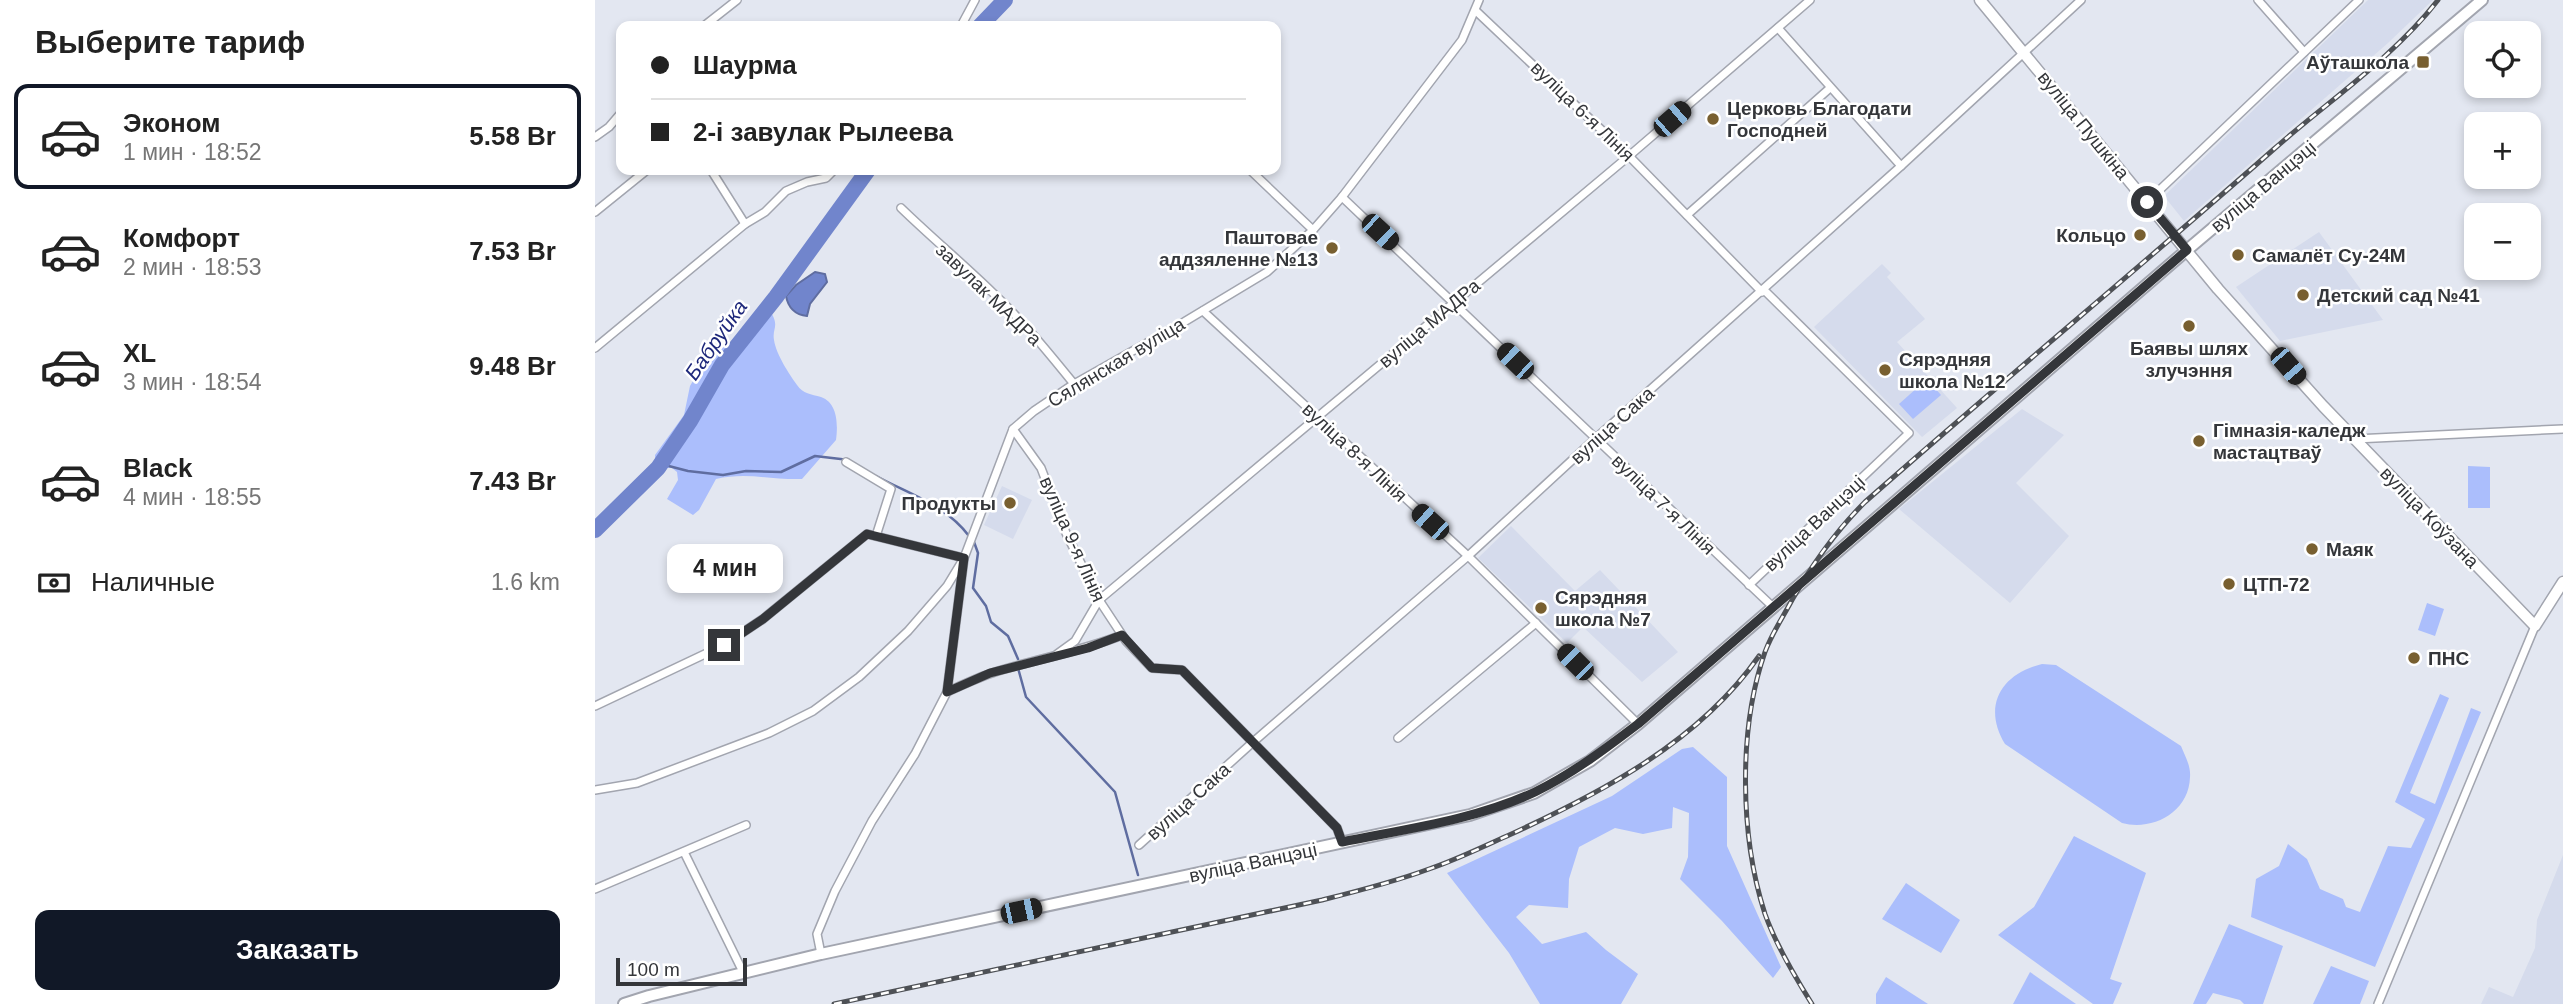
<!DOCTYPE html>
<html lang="ru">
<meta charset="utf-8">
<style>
:root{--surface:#fff;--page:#f2f2f2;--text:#222;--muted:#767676;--line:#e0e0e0;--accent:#111827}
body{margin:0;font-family:Arial,sans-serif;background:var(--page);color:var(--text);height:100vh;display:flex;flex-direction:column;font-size:26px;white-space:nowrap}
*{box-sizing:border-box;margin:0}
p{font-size:23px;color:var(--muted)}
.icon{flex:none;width:38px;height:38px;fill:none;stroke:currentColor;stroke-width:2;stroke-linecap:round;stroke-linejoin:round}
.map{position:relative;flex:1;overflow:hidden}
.details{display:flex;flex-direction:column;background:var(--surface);width:595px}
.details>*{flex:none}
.guide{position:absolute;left:21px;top:21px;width:665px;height:154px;border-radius:14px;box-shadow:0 4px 10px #0003;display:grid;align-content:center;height:154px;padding:0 35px;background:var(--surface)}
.buttons{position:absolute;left:1869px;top:21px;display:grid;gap:14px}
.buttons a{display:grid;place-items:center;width:77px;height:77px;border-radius:14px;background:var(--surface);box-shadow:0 4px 10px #0003;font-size:35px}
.scale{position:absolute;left:21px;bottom:18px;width:131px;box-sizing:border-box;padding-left:7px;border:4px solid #34363a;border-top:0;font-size:19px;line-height:24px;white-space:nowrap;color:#34363a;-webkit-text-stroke:5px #fff;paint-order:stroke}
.end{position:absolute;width:32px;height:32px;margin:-16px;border:9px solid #34363a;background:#fff;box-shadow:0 0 0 4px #fff}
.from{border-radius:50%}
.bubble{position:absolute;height:49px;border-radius:14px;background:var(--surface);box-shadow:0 4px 10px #0003;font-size:23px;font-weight:700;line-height:49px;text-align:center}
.car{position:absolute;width:21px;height:42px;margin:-21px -10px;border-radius:9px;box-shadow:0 0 5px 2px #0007;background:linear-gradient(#222 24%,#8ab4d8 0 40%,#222 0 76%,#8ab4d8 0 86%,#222 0)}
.guide b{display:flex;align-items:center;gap:24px;height:66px;font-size:26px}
.guide b+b{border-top:2px solid var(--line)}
.guide i{width:18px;height:18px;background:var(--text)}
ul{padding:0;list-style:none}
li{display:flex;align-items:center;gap:21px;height:105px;margin:0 14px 10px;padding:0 21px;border:4px solid transparent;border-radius:14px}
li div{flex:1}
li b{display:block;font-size:26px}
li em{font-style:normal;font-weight:700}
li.active{border-color:var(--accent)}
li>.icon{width:63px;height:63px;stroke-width:1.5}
h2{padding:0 35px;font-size:32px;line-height:84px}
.pay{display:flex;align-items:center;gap:18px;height:77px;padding:0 35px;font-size:26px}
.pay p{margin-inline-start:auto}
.action{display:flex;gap:14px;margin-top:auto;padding:14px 35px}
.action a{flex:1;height:80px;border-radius:14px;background:var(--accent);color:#fff;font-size:28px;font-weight:700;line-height:80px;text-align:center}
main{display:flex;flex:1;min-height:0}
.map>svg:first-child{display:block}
.built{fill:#d5dbec}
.green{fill:#abbefc}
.water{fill:#7185cc;stroke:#5f6da0;stroke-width:2}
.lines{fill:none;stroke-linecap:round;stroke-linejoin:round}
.stream{stroke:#5f6da0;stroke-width:2.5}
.river{stroke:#7185cc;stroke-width:16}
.street-casing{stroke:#a2a5af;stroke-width:10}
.secondary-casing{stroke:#a2a5af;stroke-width:13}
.primary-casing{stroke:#a2a5af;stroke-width:14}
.street{stroke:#fff;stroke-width:7}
.secondary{stroke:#fff;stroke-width:10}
.primary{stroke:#fff;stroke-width:10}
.rail-casing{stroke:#4e5156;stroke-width:5}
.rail{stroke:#fff;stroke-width:2.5;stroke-dasharray:8;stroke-linecap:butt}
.route{stroke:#34363a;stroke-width:9}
.poi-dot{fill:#785f30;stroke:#fff;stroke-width:2.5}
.labels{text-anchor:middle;stroke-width:5;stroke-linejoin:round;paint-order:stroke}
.poi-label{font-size:19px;font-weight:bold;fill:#34363a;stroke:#fff;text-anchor:start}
.street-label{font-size:19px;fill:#34363a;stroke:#fff}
.water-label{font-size:21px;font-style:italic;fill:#1e287b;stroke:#fff}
</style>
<main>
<section class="details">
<h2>Выберите тариф</h2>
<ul>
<li class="active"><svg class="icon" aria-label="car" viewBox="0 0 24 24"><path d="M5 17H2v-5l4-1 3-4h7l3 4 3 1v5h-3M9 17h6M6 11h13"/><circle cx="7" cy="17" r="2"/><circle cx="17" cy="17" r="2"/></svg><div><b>Эконом</b><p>1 мин · 18:52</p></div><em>5.58 Br</em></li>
<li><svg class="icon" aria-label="car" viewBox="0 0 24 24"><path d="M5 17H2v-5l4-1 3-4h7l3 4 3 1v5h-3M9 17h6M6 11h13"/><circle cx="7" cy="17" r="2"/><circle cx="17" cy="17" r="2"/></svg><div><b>Комфорт</b><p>2 мин · 18:53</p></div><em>7.53 Br</em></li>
<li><svg class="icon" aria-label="car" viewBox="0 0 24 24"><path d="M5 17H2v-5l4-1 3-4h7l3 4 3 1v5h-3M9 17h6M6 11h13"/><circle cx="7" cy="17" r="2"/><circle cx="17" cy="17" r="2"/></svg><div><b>XL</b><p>3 мин · 18:54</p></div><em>9.48 Br</em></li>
<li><svg class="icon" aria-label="car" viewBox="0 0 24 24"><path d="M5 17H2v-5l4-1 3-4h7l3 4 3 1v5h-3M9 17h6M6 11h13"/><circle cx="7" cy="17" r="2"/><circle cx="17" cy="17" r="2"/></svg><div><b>Black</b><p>4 мин · 18:55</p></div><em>7.43 Br</em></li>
</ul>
<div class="pay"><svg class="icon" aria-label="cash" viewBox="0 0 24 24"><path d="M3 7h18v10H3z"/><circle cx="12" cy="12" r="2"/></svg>Наличные<p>1.6 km</p></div>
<div class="action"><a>Заказать</a></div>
</section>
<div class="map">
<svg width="1968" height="1004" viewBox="0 0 1968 1004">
<rect width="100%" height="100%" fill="#e3e7f1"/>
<g class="built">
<path d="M1773 0H1838L1793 43 1589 221 1569 196Z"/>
<path d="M1724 232 1788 320 1685 341 1641 287Z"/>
<path d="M1287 264 1296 273 1292 277 1330 319 1302 342 1362 408 1327 437 1219 327Z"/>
<path d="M1427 409 1469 435 1421 483 1474 536 1415 603 1304 509Z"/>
<path d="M407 486 437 500 418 539 389 525Z"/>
<path d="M916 526 980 591 1005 570 1083 652 1047 682 988 627 972 643 883 558Z"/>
<path d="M1968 855V1004H1886L1894 987 1918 997 1940 948 1942 920Z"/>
</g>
<g class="green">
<path d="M164 309 177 314C184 327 177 329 179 340 181 354 194 374 202 385 208 394 216 394 226 397 243 403 243 425 241 440L207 479C177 480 151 472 121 479L104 510 98 515 72 499 83 480 82 472 77 468H63L60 464V455L89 415 95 386 111 358 134 344Z"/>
<path d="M1332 379 1346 395 1318 419 1304 404Z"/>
<path d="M1873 466 1895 467V508H1873Z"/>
<path d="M1832 603 1849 609 1840 636 1823 630Z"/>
<path d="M1447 664 1461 665 1586 746C1590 756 1596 766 1595 777 1594 813 1557 831 1527 823L1410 744C1387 706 1406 674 1447 664Z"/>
<path d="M1845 694 1854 698 1815 793 1840 804 1876 708 1886 712 1780 967 1656 917 1661 879 1684 866 1693 844 1712 859 1725 889 1748 899 1751 907 1765 912 1793 846 1816 848 1830 819 1800 802Z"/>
<path d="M1098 747 1132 777V846L1186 967 1178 978 1127 921 1085 879 1093 857 1094 813 1078 807 1077 828 1048 834 1020 828 984 847 974 879 973 908 934 905 921 917 947 944 991 932 1011 950 1043 974 1026 1004H945L914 953 852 873 1017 796 1087 749Z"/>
<path d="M1479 836 1551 873 1515 979 1527 983 1518 1004H1498L1403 935 1439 907Z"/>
<path d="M1311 883 1365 920 1346 953 1287 919Z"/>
<path d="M1634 924 1688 946 1668 1004H1649L1645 1000 1618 993 1611 1004H1598Z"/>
<path d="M1736 966 1774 981 1765 1004H1718Z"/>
<path d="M1435 972 1481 1004H1418Z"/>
<path d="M1291 977 1333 1004H1281V994Z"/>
</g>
<path class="water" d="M220 272 230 274 232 282 215 304 212 316C200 315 193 307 191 296L201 285Z"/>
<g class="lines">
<g class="stream">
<path d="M66 464 93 471 128 475 151 471 186 472 220 456 254 460"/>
<path d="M281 476C314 494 351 505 374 536"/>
<path d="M379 542 383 553 378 588 391 606 396 622 413 636 423 659"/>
<path d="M423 668 431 697 520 792 543 875"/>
</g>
<g class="river">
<path d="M385 26 410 0"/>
<path d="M0 530 63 468 95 421 127 365 181 297 273 170"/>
</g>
<g class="street-casing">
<g id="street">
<path d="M1663 0 1709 52"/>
<path d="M881 11 1034 156 1167 292"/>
<path d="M109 26 142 0"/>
<path d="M366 26 380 0"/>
<path d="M1183 28 1306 166"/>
<path d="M0 137 14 127 26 113"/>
<path d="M116 170 150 224 170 212 191 191 212 182 231 178 239 170"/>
<path d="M655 170 718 230"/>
<path d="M747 197 1178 607"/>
<path d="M1552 202 1764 0"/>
<path d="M306 208C336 237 367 263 397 292 427 320 453 352 479 384"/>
<path d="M0 212 52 170"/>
<path d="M1092 215 1235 88"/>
<path d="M608 311 873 556 1043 724"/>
<path d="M0 348 150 224"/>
<path d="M418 429 446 468 471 533 504 600 531 641 557 668 587 670 742 828 747 842"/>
<path d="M1760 439 1968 429"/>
<path d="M251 462 296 489 281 536"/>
<path d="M1154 585 1314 433 1169 290"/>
<path d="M462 654 480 641 504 600 1034 156 1215 0"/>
<path d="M352 692C367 685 382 678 397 673 440 659 485 652 527 635"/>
<path d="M0 706 129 645 168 619 272 534 369 558 352 586 313 631 264 677 218 711 174 733 42 783 0 790"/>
<path d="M803 738 941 623"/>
<path d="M544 845 657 743 873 556 1000 439 1306 166 1486 0"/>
<path d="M89 852 148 972"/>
<path d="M0 889 151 825"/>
<path d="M226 954 222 934 240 891 277 821 320 754 352 692 369 558 418 429 439 411 479 384 589 322 672 272 718 230 747 197 867 40 884 0"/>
<path d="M1783 1004 1940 626"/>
</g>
</g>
<g class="secondary-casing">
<path id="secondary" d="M1385 0 1623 289 1728 406 1940 626 1968 582"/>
</g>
<g class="primary-casing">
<path id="primary" d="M29 1004 54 996 226 954 875 815 939 793 995 761 1043 724 1592 250 1887 0"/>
</g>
<use href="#street" class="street"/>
<use href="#secondary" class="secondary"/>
<use href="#primary" class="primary"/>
<g class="rail-casing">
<g id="rail">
<path d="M239 1004 727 900C763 891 799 882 834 869 861 860 887 847 912 836 1006 793 1104 742 1164 656"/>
<path d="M1217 1004C1200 977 1181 945 1170 914 1145 837 1143 729 1170 652 1177 633 1188 617 1197 600 1218 563 1240 532 1270 502 1405 383 1544 268 1679 149 1732 102 1799 57 1843 0"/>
</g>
</g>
<use href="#rail" class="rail"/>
</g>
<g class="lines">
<path class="route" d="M129 645 168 619 272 534 369 558 352 692 395 673 493 648 527 635 557 668 587 670 742 828 747 842C811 829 880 820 940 792 977 774 1010 749 1043 724L1577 263 1592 250 1552 202"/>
</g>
<g class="poi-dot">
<rect x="1821" y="55" width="14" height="14" rx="3.5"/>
<circle cx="1118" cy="119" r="7"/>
<circle cx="1545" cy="235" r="7"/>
<circle cx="737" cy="248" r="7"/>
<circle cx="1643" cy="255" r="7"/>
<circle cx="1708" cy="295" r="7"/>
<circle cx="1594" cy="326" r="7"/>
<circle cx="1290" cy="370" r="7"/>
<circle cx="1604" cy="441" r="7"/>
<circle cx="415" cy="503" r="7"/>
<circle cx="1717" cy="549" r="7"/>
<circle cx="1634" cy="584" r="7"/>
<circle cx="946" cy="608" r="7"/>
<circle cx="1819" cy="658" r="7"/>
</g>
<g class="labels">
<g class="poi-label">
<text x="1814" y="69" text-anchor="end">Аўташкола</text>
<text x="1132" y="115">Церковь Благодати<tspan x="1132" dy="22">Господней</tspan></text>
<text x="1531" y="242" text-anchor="end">Кольцо</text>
<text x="723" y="244" text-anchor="end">Паштовае<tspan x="723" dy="22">аддзяленне №13</tspan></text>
<text x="1657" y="262">Самалёт Су-24М</text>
<text x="1722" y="302">Детский сад №41</text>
<text x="1594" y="355" text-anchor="middle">Баявы шлях<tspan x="1594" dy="22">злучэння</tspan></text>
<text x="1304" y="366">Сярэдняя<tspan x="1304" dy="22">школа №12</tspan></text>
<text x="1618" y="437">Гімназія-каледж<tspan x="1618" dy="22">мастацтваў</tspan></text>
<text x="401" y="510" text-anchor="end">Продукты</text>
<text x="1731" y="556">Маяк</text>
<text x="1648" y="591">ЦТП-72</text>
<text x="960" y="604">Сярэдняя<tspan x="960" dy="22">школа №7</tspan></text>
<text x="1833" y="665">ПНС</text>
</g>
<g class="street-label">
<text transform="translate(988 111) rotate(44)" y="7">вуліца 6-я Лінія</text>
<text transform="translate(1489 125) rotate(51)" y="7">вуліца Пушкіна</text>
<text transform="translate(1668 186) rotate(-40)" y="7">вуліца Ванцэці</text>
<text transform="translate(394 294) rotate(44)" y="7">завулак МАДРа</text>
<text transform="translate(834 323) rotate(-40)" y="7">вуліца МАДРа</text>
<text transform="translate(521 362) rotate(-31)" y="7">Сялянская вуліца</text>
<text transform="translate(1017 425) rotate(-42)" y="7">вуліца Сака</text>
<text transform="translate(760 452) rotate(43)" y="7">вуліца 8-я Лінія</text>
<text transform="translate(1069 504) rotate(44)" y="7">вуліца 7-я Лінія</text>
<text transform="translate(1835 517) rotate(46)" y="7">вуліца Коўзана</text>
<text transform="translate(1219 523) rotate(-43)" y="7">вуліца Ванцэці</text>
<text transform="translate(478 539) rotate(66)" y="7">вуліца 9-я Лінія</text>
<text transform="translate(593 801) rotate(-42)" y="7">вуліца Сака</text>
<text transform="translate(658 862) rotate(-12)" y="7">вуліца Ванцэці</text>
</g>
<g class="water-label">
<text transform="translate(121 340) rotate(-55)" y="7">Бабруйка</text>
</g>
</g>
</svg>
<div class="buttons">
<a><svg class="icon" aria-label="locate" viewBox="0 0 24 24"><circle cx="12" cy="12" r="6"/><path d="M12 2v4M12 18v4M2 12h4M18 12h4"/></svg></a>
<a>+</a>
<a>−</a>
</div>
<div class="scale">100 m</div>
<i class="end from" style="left:1552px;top:202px"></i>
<i class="end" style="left:129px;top:645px"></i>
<div class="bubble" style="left:72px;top:544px;width:116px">4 мин</div>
<i class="car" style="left:1077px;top:119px;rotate:49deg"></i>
<i class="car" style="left:785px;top:232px;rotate:133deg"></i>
<i class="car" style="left:920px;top:361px;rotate:314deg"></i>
<i class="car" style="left:1693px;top:366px;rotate:139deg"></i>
<i class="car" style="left:835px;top:522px;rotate:312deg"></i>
<i class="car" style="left:980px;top:662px;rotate:315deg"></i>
<i class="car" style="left:426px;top:911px;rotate:78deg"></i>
<div class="guide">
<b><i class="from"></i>Шаурма</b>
<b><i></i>2-і завулак Рылеева</b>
</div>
</div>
</main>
